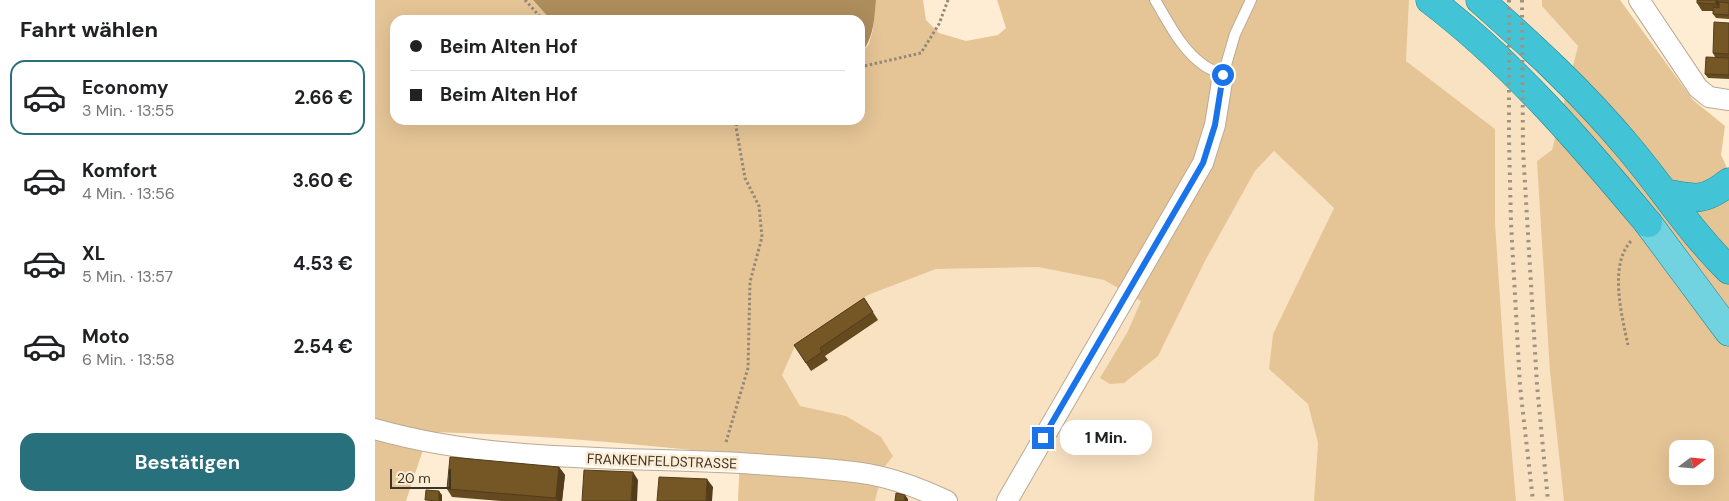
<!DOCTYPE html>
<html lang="de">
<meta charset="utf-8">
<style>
:root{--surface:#fff;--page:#f6f6f6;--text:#202124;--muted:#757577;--line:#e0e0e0;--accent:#29707d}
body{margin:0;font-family:"DM Sans",sans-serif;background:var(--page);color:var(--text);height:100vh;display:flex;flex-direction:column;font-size:19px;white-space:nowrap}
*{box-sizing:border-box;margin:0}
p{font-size:16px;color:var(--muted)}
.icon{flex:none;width:28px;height:28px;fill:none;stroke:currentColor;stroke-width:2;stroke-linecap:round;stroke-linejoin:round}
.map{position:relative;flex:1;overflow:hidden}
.panel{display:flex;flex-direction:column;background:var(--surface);width:375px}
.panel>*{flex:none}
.hud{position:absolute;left:15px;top:15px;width:475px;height:110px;border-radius:15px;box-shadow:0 5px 20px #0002;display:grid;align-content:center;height:110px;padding:0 20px;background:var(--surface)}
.needle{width:32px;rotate:74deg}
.tools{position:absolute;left:1294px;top:440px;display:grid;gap:10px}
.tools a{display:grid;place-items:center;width:45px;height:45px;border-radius:10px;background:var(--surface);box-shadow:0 5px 20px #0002;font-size:25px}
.scale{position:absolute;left:15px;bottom:12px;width:61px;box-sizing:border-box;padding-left:5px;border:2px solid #3b342a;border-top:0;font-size:14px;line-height:18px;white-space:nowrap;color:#3b342a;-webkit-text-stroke:4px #feecd3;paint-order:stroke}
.end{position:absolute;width:22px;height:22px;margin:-11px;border:6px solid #1a73e8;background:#fff;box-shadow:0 0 0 2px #fff}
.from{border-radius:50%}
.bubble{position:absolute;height:35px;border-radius:15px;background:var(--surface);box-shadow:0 5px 20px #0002;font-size:16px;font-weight:700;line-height:35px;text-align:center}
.hud b{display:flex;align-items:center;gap:18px;height:48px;font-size:19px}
.hud b+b{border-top:1px solid var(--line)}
.hud i{width:12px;height:12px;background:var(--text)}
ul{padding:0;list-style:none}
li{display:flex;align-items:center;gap:15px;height:75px;margin:0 10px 8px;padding:0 10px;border:2px solid transparent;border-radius:15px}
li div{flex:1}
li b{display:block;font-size:19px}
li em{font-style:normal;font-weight:700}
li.current{border-color:var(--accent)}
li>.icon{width:45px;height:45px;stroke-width:1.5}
h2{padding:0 20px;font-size:22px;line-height:60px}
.button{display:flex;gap:10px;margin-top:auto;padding:10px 20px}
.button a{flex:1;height:58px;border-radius:15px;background:var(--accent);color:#fff;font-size:20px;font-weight:700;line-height:58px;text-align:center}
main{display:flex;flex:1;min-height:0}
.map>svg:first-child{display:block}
.built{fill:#f9e2c2}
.green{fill:#e5c596;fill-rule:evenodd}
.water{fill:#ae8d5c}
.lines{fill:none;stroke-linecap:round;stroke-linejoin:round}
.service-casing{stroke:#bbaa92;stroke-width:12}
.minor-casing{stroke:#bbaa92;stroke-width:22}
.primary-casing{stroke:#208793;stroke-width:29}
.trunk-casing{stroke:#208793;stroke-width:29}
.path{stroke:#948877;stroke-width:3;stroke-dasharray:2.5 2.5;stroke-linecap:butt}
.service{stroke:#fff;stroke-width:10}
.minor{stroke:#fff;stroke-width:20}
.primary{stroke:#71d2e0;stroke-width:28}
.trunk{stroke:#42c3d6;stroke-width:28}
.rail{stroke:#9f9280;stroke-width:4;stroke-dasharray:2.5 5;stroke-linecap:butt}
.wall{fill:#654a20}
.shaded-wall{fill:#523c1a}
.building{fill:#755625;stroke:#523c1a}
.route{stroke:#1a73e8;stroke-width:6}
.labels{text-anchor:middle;stroke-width:5;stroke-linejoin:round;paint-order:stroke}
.street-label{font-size:14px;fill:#3b342a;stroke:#feecd3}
</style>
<main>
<section class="panel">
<h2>Fahrt wählen</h2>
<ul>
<li class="current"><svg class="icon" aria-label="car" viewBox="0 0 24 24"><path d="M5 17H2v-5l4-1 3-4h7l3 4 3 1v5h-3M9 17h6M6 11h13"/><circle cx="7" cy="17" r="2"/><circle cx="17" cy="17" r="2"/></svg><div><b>Economy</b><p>3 Min. · 13:55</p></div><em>2.66 €</em></li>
<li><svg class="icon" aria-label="car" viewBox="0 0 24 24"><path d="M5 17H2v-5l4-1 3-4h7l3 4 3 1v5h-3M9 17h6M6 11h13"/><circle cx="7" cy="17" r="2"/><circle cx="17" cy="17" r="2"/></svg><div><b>Komfort</b><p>4 Min. · 13:56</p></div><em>3.60 €</em></li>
<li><svg class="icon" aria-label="car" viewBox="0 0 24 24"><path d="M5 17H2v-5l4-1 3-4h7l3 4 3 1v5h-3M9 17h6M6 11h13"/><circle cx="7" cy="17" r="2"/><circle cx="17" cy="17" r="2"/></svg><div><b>XL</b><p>5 Min. · 13:57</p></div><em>4.53 €</em></li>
<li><svg class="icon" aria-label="car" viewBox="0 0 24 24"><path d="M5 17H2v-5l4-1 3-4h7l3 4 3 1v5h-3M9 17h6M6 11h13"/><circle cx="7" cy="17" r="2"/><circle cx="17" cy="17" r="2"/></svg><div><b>Moto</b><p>6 Min. · 13:58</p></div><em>2.54 €</em></li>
</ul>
<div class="button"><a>Bestätigen</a></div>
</section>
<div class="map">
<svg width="1354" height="501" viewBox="0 0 1354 501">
<rect width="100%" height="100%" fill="#feecd3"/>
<g class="built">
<path d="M1034 0H1167V6L1203 46 1177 150 1175 372 1189 501H1141L1130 373 1120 222V129L1031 61Z"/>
<path d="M899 151 959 208 898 334 894 369 933 404 943 443 939 501H500L508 469 471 416 425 406 407 375 420 346 493 295 562 269 663 267 729 280 766 301 752 333 830 261 880 171Z"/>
</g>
<g class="green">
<path d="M0 0H158L176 20H20V120H485V55L494 44 498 29 501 0H548L551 20 564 33 591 41 623 35 631 28 622 0H1034L1031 61 1120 129V222L1130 373 1141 501H939L943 443 933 404 894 369 898 334 959 208 899 151 880 171 830 261 783 356 749 383 735 384 725 378 752 333 766 301 729 280 663 267 561 269 493 295 420 346 407 375 425 406 471 416 506 437 518 456 508 469 500 501H363L365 455C262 444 158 434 54 432L31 501H0Z"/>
<path d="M1167 0H1245L1318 100 1350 126 1346 155 1354 172V501H1189L1175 372 1162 161 1177 150 1203 46 1167 6ZM1302 449H1330V476H1302Z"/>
</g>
<path class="water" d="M158 0H501C499 22 499 37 485 55V20H176Z"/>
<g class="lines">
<g class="service-casing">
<path id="service" d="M780 0C794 23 807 51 830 66 836 70 842 72 848 75L860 34 876 0"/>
</g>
<g class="minor-casing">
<g id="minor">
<path d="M1264 0 1323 88 1334 97 1354 100"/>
<path d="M0 429C123 464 253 456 380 464 418 467 456 468 493 474 520 479 547 489 572 501"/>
<path d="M632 501 828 163 840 125 848 75"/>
</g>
</g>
<g class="primary-casing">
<path id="primary" d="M1273 223 1354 332"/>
</g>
<g class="trunk-casing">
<g id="trunk">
<path d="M1055 0C1138 63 1207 144 1273 223"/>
<path d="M1105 0C1157 46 1208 93 1253 147 1287 187 1316 233 1354 270"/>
<path d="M1290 193C1320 199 1329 202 1354 182"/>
</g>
</g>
<g class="path">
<path d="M150 0 168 20"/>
<path d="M485 67 546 53 564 24 573 0"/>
<path d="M1253 345C1247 316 1233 264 1257 240"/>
<path d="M351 442 373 368 375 282 387 237 384 206 370 178 361 127 362 120"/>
</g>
<use href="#service" class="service"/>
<use href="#minor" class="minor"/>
<use href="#primary" class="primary"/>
<use href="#trunk" class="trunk"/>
<g class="rail">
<path d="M1134 0V139L1136 223 1145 386 1158 501"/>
<path d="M1147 0 1148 150 1162 385 1173 501"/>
</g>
</g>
<g class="wall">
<path d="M1322 0H1354V19L1341 18 1338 14V11H1327L1322 3Z"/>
<path d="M1354 23V79L1333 78 1330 74 1340 57 1338 53Z"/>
<path d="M489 298 503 320 450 356 453 360 436 371 419 345Z"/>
<path d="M184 467 190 475 187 501H126L77 497 72 489Z"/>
</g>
<g class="shaded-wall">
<path d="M1341 0H1342L1347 6V12L1341 4Z"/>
<path d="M184 467 190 475 187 501H183L181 498Z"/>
<path d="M258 472 263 480 262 501H256Z"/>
<path d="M332 479 338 487 337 501H331Z"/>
<path d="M64 491 67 495V501H64Z"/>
<path d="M530 495 533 499V501H529Z"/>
</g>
<g class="building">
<path d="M1322 0H1341V4L1322 3Z"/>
<path d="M1344 2 1354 3V15L1338 14V7L1344 8Z"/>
<path d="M1339 22 1354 23V54L1338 53Z"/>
<path d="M1331 57 1354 58V75L1330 74Z"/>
<path d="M489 298 498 312 445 348 447 352 431 363 419 345Z"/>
<path d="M75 457 184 467 181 498 72 489Z"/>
<path d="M209 470 258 472 256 501H207Z"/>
<path d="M284 477 332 479 331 501H282Z"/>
<path d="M51 490 64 491V501L50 500Z"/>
<path d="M521 493 530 495 529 501H520Z"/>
</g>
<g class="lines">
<path class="route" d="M668 438 828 163 840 125 848 75"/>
</g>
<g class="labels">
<g class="street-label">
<text transform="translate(287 461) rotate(2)" y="5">FRANKENFELDSTRASSE</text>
</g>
</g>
</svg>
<div class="tools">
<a><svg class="needle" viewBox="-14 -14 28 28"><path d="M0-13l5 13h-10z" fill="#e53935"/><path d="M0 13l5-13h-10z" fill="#757577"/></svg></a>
</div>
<div class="scale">20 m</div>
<i class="end from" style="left:848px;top:75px"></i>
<i class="end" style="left:668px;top:438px"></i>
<div class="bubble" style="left:685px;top:420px;width:92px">1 Min.</div>
<div class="hud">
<b><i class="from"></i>Beim Alten Hof</b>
<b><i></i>Beim Alten Hof</b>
</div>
</div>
</main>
